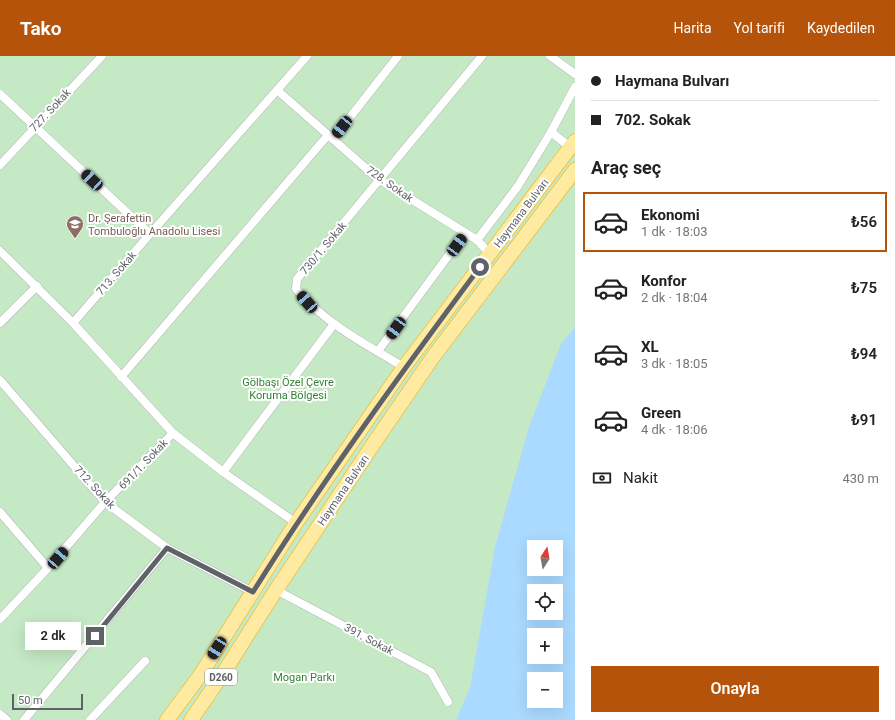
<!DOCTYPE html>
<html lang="tr">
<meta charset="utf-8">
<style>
:root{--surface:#fff;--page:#f2f2f2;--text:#222;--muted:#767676;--line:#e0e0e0;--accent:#b45309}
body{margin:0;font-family:Roboto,sans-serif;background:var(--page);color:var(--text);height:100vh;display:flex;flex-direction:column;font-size:15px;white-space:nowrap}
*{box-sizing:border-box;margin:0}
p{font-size:13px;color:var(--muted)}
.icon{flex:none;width:22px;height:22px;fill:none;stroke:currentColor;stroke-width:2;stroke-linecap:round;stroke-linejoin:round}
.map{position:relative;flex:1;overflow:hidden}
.side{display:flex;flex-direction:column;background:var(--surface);width:320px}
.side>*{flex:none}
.top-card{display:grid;align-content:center;height:88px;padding:0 16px;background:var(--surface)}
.needle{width:26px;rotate:11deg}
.fabs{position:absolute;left:527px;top:484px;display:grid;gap:8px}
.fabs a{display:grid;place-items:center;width:36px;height:36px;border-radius:0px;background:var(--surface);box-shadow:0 4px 16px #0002;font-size:20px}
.scale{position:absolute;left:12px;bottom:10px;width:71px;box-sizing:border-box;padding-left:4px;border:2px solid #5f6368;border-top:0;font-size:11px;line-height:14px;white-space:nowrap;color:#5f6368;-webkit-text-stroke:3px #fff;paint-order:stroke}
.end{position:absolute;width:18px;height:18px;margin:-9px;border:5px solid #5f6368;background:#fff;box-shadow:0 0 0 2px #fff}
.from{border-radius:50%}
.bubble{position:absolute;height:28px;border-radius:0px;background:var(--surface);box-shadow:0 4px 16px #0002;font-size:13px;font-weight:600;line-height:28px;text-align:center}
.car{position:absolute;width:12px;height:24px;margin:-12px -6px;border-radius:5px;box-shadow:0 0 3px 1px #0007;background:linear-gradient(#222 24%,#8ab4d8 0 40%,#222 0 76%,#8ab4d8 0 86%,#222 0)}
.top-card b{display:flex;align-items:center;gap:14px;height:38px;font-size:15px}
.top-card b+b{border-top:1px solid var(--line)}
.top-card i{width:10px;height:10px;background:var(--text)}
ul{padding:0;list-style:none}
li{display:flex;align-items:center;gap:12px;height:60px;margin:0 8px 6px;padding:0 8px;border:2px solid transparent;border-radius:0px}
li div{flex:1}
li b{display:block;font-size:15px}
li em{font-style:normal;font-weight:600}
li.active{border-color:var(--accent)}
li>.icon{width:36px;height:36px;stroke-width:1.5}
h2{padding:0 16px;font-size:18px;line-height:48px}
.pay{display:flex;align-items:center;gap:10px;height:44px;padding:0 16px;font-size:15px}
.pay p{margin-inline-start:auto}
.cta{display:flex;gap:8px;margin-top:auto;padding:8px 16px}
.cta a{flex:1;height:46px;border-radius:0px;background:var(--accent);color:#fff;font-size:16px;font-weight:600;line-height:46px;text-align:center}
header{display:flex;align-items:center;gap:24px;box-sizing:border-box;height:56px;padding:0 20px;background:var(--accent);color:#fff}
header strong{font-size:19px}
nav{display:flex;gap:22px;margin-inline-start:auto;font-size:14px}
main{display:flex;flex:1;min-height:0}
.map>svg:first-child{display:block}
.green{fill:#c5e8c5;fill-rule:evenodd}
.water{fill:#aadaff;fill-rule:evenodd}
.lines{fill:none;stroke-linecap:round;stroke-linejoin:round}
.minor-casing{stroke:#b5b8bc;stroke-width:9}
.trunk-casing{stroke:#f9ab00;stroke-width:15}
.minor{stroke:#fff;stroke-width:8}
.trunk{stroke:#feeaa1;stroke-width:14}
.route{stroke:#5f6368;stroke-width:5}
.labels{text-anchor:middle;stroke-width:4;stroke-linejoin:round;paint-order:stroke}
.shield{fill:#fff;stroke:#8f9295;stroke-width:1}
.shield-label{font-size:10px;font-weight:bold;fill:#5f6368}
.street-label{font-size:11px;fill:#5f6368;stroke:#fff}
.education-label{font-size:11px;fill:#785e54;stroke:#fff;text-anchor:start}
.park-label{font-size:11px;fill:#348238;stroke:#fff}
</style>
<header>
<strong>Tako</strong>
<nav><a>Harita</a><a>Yol tarifi</a><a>Kaydedilen</a></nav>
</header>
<main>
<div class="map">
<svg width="575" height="664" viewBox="0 0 575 664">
<rect width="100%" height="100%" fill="#f1efe8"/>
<path class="green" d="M0 0H575V664H0ZM534 491H556V513H534ZM534 535H556V557H534ZM534 579H556V601H534ZM534 623H556V645H534Z"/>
<path class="water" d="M575 271V664H456L470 632 495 491 529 371 561 288ZM534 491H556V513H534ZM534 535H556V557H534ZM534 579H556V601H534ZM534 623H556V645H534Z"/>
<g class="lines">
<g class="minor-casing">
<g id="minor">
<path d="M550 0 575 18"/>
<path d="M277 34 377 122 477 184 490 198"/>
<path d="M0 38 150 178"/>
<path d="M551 76 570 91"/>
<path d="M333 83 398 0"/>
<path d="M0 109 102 0"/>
<path d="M477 184 518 130 551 76 575 31"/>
<path d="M0 195 73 267 150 178 307 0"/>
<path d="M0 267 37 230"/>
<path d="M73 267 173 377 223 416 296 467"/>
<path d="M378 295 465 177"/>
<path d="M404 311C366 289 325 267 296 233L297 223 482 0"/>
<path d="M121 321 328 79"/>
<path d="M0 324 105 446 167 492 253 536"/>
<path d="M223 416 334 268"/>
<path d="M0 456 48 512"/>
<path d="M276 534 431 616 448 646"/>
<path d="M0 563 48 512 105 446 173 377"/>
<path d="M0 658 7 664"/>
<path d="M24 664 167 492"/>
<path d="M90 664 145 605"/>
</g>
</g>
<g class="trunk-casing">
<g id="trunk">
<path d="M167 664 201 618 296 467 404 311 575 85"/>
<path d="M191 664 224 616 276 534 376 384 433 301 575 114"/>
</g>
</g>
<use href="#minor" class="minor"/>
<use href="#trunk" class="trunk"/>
</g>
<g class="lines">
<path class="route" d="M95 580 167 492 253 536C323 424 401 317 480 211"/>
</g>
<defs>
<g id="school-pin" transform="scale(0.9)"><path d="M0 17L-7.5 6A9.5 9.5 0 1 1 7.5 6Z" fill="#8d6e63" stroke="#fff"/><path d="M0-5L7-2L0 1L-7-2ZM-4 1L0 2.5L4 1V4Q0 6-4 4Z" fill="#fff"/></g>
</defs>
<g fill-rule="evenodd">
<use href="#school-pin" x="75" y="168"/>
</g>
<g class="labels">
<rect class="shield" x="205" y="613" width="32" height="16" rx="3"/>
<g class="shield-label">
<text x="221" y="625">D260</text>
</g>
<g class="street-label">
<text transform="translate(50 54) rotate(-47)" y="4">727. Sokak</text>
<text transform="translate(390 128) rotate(35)" y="4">728. Sokak</text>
<text transform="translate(521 157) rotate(-53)" y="4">Haymana Bulvarı</text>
<text transform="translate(323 192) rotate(-50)" y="4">730/1. Sokak</text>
<text transform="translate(116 217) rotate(-49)" y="4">713. Sokak</text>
<text transform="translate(143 408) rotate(-46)" y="4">691/1. Sokak</text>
<text transform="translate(95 431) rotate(47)" y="4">712. Sokak</text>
<text transform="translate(343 434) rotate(-56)" y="4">Haymana Bulvarı</text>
<text transform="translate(369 583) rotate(28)" y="4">391. Sokak</text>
</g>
<g class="education-label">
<text x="88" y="166">Dr. Şerafettin<tspan x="88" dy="13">Tombuloğlu Anadolu Lisesi</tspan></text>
</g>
<g class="park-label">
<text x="288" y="330">Gölbaşı Özel Çevre<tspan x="288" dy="13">Koruma Bölgesi</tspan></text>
<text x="304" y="625">Mogan Parkı</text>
</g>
</g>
</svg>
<div class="fabs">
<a><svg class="needle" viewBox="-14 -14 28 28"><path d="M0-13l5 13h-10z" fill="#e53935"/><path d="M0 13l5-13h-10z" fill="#767676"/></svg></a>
<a><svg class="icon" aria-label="locate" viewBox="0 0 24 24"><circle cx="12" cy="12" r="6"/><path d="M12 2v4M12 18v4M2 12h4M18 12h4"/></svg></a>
<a>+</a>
<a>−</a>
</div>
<div class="scale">50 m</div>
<i class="end from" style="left:480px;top:211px"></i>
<i class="end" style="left:95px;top:580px"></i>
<div class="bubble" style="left:25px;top:566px;width:56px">2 dk</div>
<i class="car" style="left:342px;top:71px;rotate:218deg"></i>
<i class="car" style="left:92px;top:124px;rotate:313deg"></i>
<i class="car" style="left:457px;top:189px;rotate:36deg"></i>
<i class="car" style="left:307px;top:246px;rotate:319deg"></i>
<i class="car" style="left:396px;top:272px;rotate:216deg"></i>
<i class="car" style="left:58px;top:502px;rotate:41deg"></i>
<i class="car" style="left:217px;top:592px;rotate:212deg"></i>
</div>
<section class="side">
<div class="top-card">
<b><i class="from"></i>Haymana Bulvarı</b>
<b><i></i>702. Sokak</b>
</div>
<h2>Araç seç</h2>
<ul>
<li class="active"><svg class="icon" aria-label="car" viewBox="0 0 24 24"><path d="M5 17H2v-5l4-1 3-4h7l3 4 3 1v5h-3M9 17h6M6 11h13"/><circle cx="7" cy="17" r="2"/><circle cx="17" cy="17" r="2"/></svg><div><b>Ekonomi</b><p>1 dk · 18:03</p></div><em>₺56</em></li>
<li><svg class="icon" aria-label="car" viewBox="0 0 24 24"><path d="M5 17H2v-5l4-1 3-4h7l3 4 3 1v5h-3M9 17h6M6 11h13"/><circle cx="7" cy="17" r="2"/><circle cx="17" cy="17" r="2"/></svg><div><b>Konfor</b><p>2 dk · 18:04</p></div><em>₺75</em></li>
<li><svg class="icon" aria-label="car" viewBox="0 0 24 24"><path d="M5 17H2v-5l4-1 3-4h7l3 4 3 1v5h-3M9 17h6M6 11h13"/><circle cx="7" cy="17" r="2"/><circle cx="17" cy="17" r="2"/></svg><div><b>XL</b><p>3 dk · 18:05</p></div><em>₺94</em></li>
<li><svg class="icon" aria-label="car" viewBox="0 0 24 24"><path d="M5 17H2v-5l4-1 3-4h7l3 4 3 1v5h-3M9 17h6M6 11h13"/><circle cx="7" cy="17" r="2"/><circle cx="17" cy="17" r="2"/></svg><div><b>Green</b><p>4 dk · 18:06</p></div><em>₺91</em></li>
</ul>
<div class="pay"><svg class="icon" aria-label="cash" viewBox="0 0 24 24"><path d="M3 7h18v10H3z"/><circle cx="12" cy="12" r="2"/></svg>Nakit<p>430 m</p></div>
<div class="cta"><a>Onayla</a></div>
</section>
</main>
